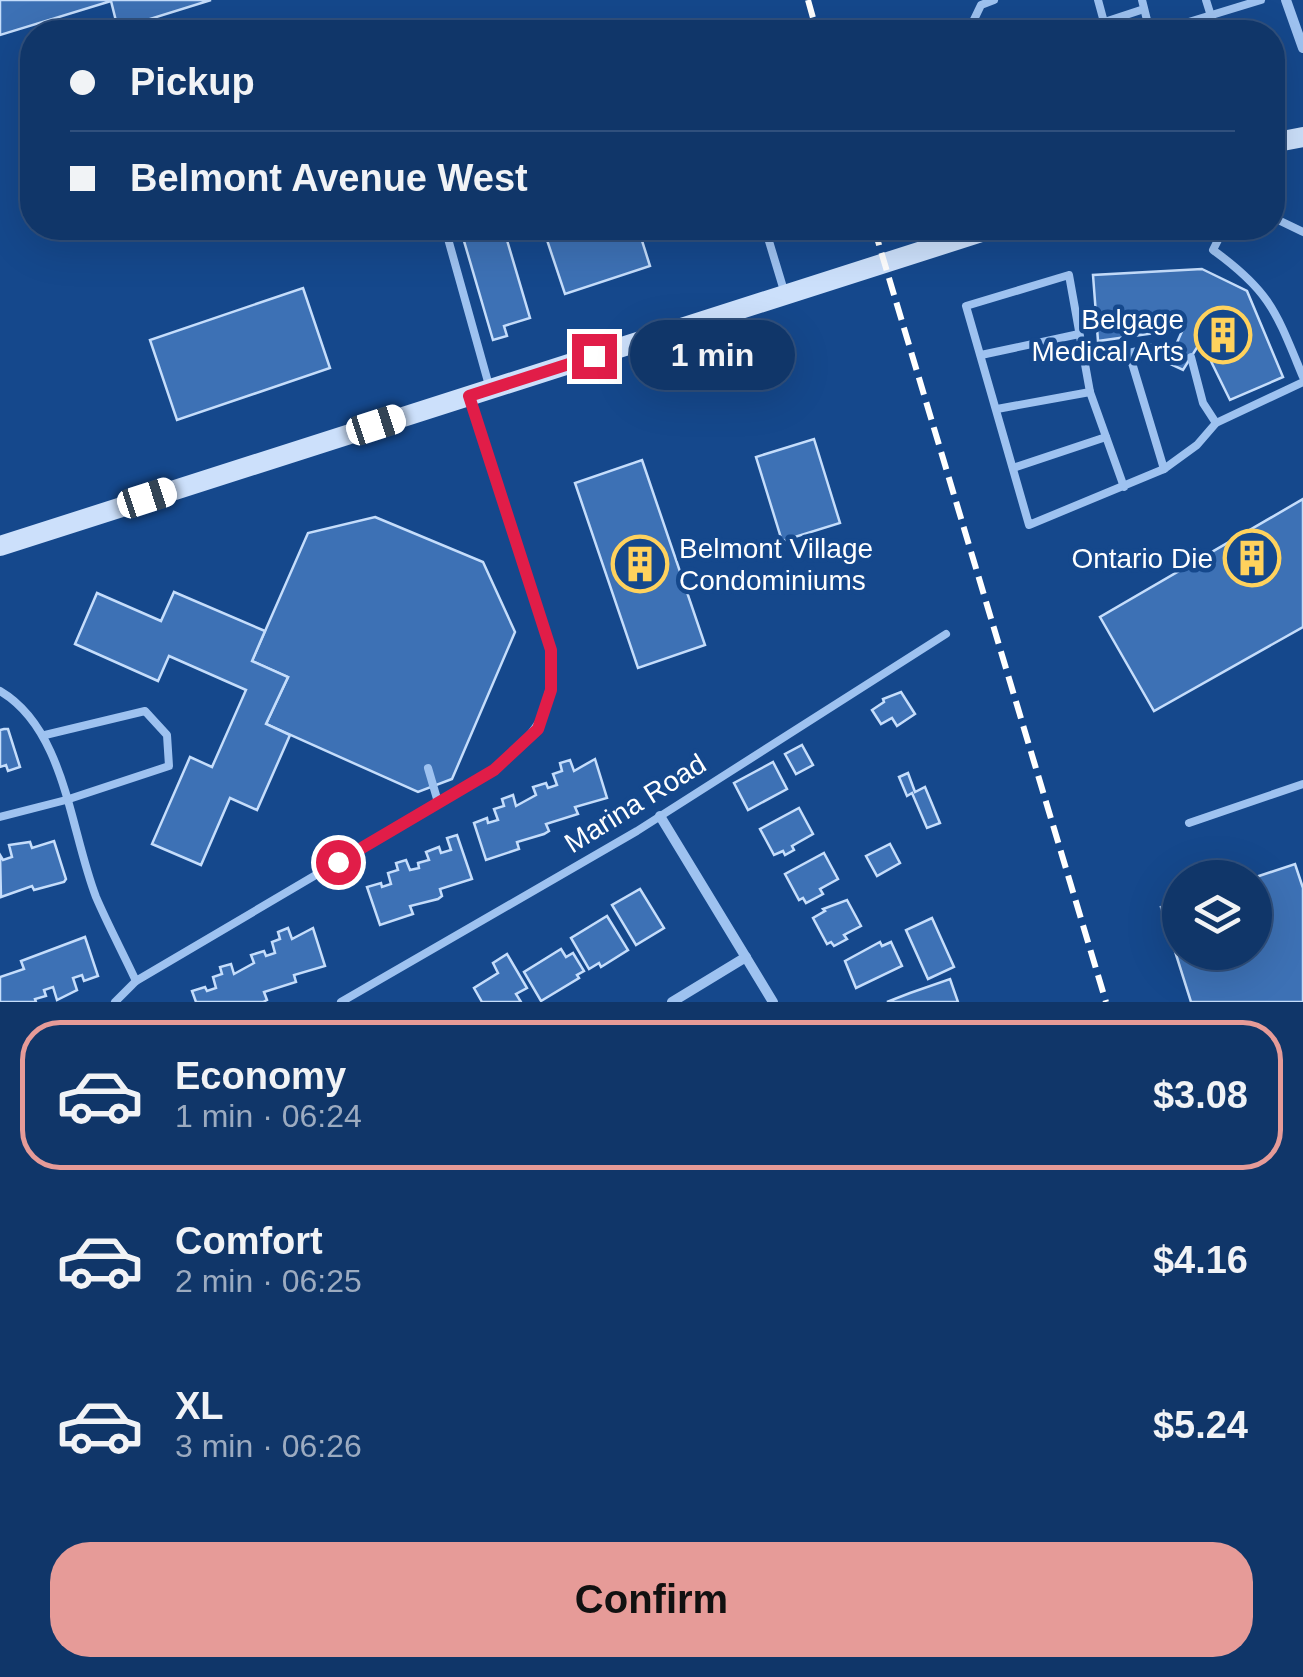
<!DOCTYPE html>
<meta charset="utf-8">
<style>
:root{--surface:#103669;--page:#1e4171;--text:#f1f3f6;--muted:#9cabc0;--line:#30507d;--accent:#e69b98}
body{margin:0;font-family:Helvetica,sans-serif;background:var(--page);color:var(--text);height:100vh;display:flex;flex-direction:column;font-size:38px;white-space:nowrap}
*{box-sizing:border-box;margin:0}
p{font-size:32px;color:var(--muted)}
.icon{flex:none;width:55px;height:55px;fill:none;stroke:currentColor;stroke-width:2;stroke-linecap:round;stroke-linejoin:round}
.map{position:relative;height:1002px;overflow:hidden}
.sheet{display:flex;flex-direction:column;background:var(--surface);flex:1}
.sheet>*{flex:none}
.banner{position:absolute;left:20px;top:20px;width:1265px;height:220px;border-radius:40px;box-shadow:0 10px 40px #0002,0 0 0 2px var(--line);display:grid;align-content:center;height:220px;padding:0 50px;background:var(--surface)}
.tools{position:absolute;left:1162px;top:860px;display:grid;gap:20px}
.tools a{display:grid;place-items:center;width:110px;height:110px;border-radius:50%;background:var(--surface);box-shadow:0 10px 40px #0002,0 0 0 2px var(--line);font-size:50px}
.end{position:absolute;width:45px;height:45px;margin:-22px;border:12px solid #e11d48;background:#fff;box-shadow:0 0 0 5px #fff}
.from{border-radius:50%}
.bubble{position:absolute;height:70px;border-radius:35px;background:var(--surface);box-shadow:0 10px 40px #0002,0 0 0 2px var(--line);font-size:32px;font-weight:600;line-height:70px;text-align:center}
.car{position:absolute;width:30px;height:60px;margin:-30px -15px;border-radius:12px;box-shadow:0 0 8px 2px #0007;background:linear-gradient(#fff 24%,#345 0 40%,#fff 0 76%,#345 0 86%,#fff 0)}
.banner b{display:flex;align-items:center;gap:35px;height:95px;font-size:38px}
.banner b+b{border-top:2px solid var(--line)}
.banner i{width:25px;height:25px;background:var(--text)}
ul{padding:18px 0 0;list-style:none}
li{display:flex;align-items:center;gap:30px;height:150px;margin:0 20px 15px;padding:0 30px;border:5px solid transparent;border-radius:40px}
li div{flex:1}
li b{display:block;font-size:38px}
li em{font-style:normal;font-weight:600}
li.active{border-color:var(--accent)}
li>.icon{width:90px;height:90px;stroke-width:1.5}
.primary-button{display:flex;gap:20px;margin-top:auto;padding:20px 50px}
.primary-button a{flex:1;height:115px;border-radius:40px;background:var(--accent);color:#111;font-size:40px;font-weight:600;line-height:115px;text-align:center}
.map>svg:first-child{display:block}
.building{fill:#3d71b5;stroke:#c5ddfb;stroke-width:2.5}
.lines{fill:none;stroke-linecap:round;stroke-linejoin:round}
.lane{stroke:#9ec2f0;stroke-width:8}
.street{stroke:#9ec2f0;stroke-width:10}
.secondary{stroke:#cce0fb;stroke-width:20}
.rail{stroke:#fff;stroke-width:6;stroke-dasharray:18 8;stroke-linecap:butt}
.route{stroke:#e11d48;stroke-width:12}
.labels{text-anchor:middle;stroke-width:9;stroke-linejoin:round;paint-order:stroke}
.poi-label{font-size:28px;fill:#fff;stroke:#15488c;text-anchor:end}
.street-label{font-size:28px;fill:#fff;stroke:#15488c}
</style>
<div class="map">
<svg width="1303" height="1002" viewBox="0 0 1303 1002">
<rect width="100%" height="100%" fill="#15488c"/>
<g class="building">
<path d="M0 0H211L118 29 111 1 0 35Z"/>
<path d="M543 228H638L650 266 565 294Z"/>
<path d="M504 230 530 318 504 326 507 336 493 340 464 241Z"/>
<path d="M1202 269 1247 291 1283 377 1230 400 1201 341 1183 370 1168 363 1183 329 1098 341 1093 275Z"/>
<path d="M303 288 330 368 177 420 150 340Z"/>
<path d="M814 439 840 523 782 541 756 457Z"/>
<path d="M642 460 705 645 638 668 575 483Z"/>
<path d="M1303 499V627L1154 711 1100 617Z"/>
<path d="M375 517 483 562 515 632 452 779 418 792 266 724 288 677 252 661 308 533Z"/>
<path d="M174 592 265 631 252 661 288 677 266 724 290 735 257 810 230 798 201 865 152 844 190 757 212 767 246 690 169 656 158 681 75 644 97 593 161 621Z"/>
<path d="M901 692 915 714 897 726 892 718 881 724 872 710 884 702 883 699Z"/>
<path d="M4 729H8L20 767 8 771 6 765 0 767V730Z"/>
<path d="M802 745 813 765 796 774 785 754Z"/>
<path d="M595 759 607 798 575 807 578 814 546 824 549 831 544 834 517 842 519 849 486 860 474 823 487 818 488 823 498 820 494 809 504 806 502 799 513 795 516 806 536 795 533 787 546 783 548 788 557 785 553 774 562 771 560 763 570 760 574 771Z"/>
<path d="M773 762 787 789 748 810 734 783Z"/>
<path d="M908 773 915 792 925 787 940 823 927 828 912 793 907 796 899 777Z"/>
<path d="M799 808 813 834 792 846 794 850 785 855 783 851 774 855 760 829Z"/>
<path d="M457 835 472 879 440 889 442 896 438 899 410 906 413 914 380 925 367 887 381 883 382 887 391 884 388 873 398 870 396 863 406 860 410 870 419 868 418 863 429 860 426 852 439 847 441 853 451 850 447 838Z"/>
<path d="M54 841 66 879 64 882 34 890 32 886 1 897 0 855 3 860 12 857 9 845 30 842 32 848Z"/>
<path d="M890 844 900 863 877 876 866 856Z"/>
<path d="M824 853 838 879 820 889 823 894 806 903 803 898 799 900 785 874Z"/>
<path d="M1295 864 1303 888V1002H1191L1161 907 1180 901V952H1255L1253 878Z"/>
<path d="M640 889 664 928 636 945 612 905Z"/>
<path d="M847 900 861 926 844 935 847 939 834 946 831 942 827 944 813 918 825 911 823 909Z"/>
<path d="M607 916 628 950 601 967 599 963 589 969 571 938Z"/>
<path d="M932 918 954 967 928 979 906 930Z"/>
<path d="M288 928 292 939 313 928 325 966 294 975 296 982 264 992 267 1000 263 1002H196L192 991 205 987 207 991 216 988 213 977 222 974 220 967 231 964 234 974 254 963 251 955 264 951 266 956 275 953 272 942 280 939 278 932Z"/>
<path d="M85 937 98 976 84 981 82 975 73 978 77 990 57 1000 53 987 44 990 46 996 35 999 36 1002H0V977L24 969 21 961Z"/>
<path d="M880 942 882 946 891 942 902 966 856 988 845 961Z"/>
<path d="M561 949 566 957 573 953 584 971 577 975 579 978 541 1001 524 972Z"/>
<path d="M507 954 527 988 516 994 521 1002H482L474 988 498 973 493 963Z"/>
<path d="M950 979 958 1002H887L910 993Z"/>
</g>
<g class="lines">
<g class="lane">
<path d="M1098 0 1104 22"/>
<path d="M1142 0 1150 32"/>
<path d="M1206 0 1216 32"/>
<path d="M968 32 981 5 994 0"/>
<path d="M1074 32 1144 9"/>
<path d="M1156 32 1261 0"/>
<path d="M1272 217 1303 232"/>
<path d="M445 228 490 389"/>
<path d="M765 228 785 294"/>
<path d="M1224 228 1213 250C1271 292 1276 312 1303 377"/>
<path d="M981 355 1079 334"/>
<path d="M1191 357 1203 403 1216 423"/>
<path d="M997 409 1090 392"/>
<path d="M1013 468 1106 437"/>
<path d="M1164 469 1197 445 1216 423 1303 382"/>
<path d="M1124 487 1090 392 1069 275 966 306 1029 525 1164 469 1129 353 1158 346 1175 347"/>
<path d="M0 691C65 729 70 830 96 897 108 925 123 953 136 981L494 770C542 725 551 719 551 651L470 400"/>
<path d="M428 768 438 802"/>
<path d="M0 817 66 800 169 766 167 735 145 711 45 735"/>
<path d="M1189 823 1303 784"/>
<path d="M115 1002 136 981"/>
<path d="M341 1002 637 831 946 634"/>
</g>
<g class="street">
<path d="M1286 0 1303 48"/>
<path d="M660 816 773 1002"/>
<path d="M672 1002 746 957"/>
</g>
<g class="secondary">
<path d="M1272 143 1303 137"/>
<path d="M0 546 994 228"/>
</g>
<g class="rail">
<path d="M808 0 817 32"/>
<path d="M874 228 1106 1002"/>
</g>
</g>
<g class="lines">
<path class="route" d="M338 862 494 770 538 729 551 690V650L469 396 594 356"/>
</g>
<defs>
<g id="building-ring" transform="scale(2.875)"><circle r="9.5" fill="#15488c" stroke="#ffd25d" stroke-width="1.5"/><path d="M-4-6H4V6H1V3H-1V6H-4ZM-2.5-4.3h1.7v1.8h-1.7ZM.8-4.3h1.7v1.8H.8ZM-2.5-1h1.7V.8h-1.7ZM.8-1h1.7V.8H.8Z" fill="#ffd25d"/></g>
</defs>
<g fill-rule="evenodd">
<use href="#building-ring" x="1223" y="335"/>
<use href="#building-ring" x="1252" y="558"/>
<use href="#building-ring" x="640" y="564"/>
</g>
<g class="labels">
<g class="poi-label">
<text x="1184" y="329">Belgage<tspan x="1184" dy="32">Medical Arts</tspan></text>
<text x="679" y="558" text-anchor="start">Belmont Village<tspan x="679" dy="32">Condominiums</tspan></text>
<text x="1213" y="568">Ontario Die</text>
</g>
<g class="street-label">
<text transform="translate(635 803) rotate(-32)" y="10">Marina Road</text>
</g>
</g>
</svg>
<div class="tools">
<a><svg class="icon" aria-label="layers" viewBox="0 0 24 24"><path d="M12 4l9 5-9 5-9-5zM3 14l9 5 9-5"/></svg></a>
</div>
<i class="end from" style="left:338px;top:862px"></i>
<i class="end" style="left:594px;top:356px"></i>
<div class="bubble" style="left:630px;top:320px;width:165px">1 min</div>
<i class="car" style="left:376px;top:425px;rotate:72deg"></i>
<i class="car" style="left:147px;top:498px;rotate:72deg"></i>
<div class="banner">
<b><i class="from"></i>Pickup</b>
<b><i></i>Belmont Avenue West</b>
</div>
</div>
<section class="sheet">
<ul>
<li class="active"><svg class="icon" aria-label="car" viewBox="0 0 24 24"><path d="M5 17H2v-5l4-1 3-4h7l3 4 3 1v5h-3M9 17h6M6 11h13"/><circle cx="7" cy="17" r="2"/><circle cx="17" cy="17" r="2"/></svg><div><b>Economy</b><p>1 min · 06:24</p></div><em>$3.08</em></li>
<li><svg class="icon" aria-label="car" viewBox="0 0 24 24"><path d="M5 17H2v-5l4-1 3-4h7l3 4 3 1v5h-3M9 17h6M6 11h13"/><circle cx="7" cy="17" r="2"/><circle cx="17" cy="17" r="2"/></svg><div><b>Comfort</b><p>2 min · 06:25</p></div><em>$4.16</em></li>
<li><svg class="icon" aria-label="car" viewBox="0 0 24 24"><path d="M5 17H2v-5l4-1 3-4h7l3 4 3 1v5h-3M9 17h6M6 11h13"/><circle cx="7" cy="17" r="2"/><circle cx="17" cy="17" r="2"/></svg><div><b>XL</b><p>3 min · 06:26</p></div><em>$5.24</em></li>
</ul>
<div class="primary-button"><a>Confirm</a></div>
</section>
